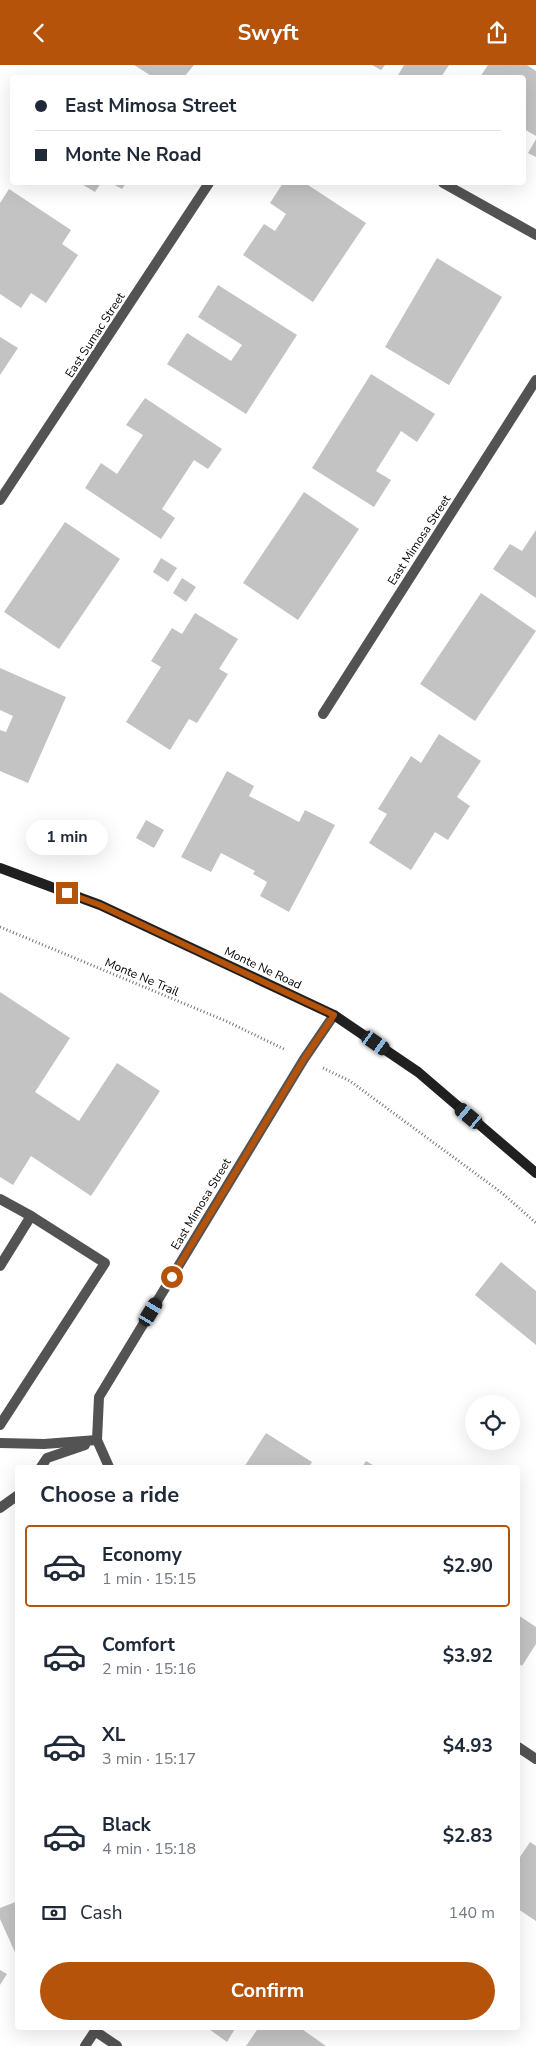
<!DOCTYPE html>
<meta charset="utf-8">
<style>
:root{--surface:#fff;--page:#f6f6f7;--text:#1f2937;--muted:#747a83;--line:#e0e1e3;--accent:#b45309}
body{margin:0;font-family:"Nunito Sans",sans-serif;background:var(--page);color:var(--text);height:100vh;display:flex;flex-direction:column;font-size:19px;white-space:nowrap}
*{box-sizing:border-box;margin:0}
p{font-size:16px;color:var(--muted)}
.icon{flex:none;width:28px;height:28px;fill:none;stroke:currentColor;stroke-width:2;stroke-linecap:round;stroke-linejoin:round}
.map{position:relative;flex:1;overflow:hidden}
.sheet{position:absolute;left:15px;top:1400px;width:505px;height:565px;display:flex;flex-direction:column;background:var(--surface);border-radius:5px;box-shadow:0 5px 20px #0002}
.sheet>*{flex:none}
.guide{position:absolute;left:10px;top:10px;width:516px;height:110px;border-radius:5px;box-shadow:0 5px 20px #0002;display:grid;align-content:center;height:110px;padding:0 25px;background:var(--surface)}
.fabs{position:absolute;left:465px;top:1330px;display:grid;gap:10px}
.fabs a{display:grid;place-items:center;width:55px;height:55px;border-radius:50%;background:var(--surface);box-shadow:0 5px 20px #0002;font-size:25px}
.end{position:absolute;width:22px;height:22px;margin:-11px;border:6px solid #b45309;background:#fff;box-shadow:0 0 0 2px #fff}
.from{border-radius:50%}
.bubble{position:absolute;height:35px;border-radius:18px;background:var(--surface);box-shadow:0 5px 20px #0002;font-size:16px;font-weight:700;line-height:35px;text-align:center}
.car{position:absolute;width:15px;height:30px;margin:-15px -8px;border-radius:6px;box-shadow:0 0 4px 1px #0007;background:linear-gradient(#222 24%,#8ab4d8 0 40%,#222 0 76%,#8ab4d8 0 86%,#222 0)}
.guide b{display:flex;align-items:center;gap:18px;height:48px;font-size:19px}
.guide b+b{border-top:1px solid var(--line)}
.guide i{width:12px;height:12px;background:var(--text)}
ul{padding:0;list-style:none}
li{display:flex;align-items:center;gap:15px;height:82px;margin:0 10px 8px;padding:0 15px;border:2px solid transparent;border-radius:5px}
li div{flex:1}
li b{display:block;font-size:19px}
li em{font-style:normal;font-weight:700}
li.current{border-color:var(--accent)}
li>.icon{width:45px;height:45px;stroke-width:1.5}
h2{padding:0 25px;font-size:22px;line-height:60px}
.pay{display:flex;align-items:center;gap:12px;height:55px;padding:0 25px;font-size:19px}
.pay p{margin-inline-start:auto}
.primary-button{display:flex;gap:10px;margin-top:auto;padding:10px 25px}
.primary-button a{flex:1;height:58px;border-radius:30px;background:var(--accent);color:#fff;font-size:20px;font-weight:700;line-height:58px;text-align:center}
header{display:flex;justify-content:space-between;align-items:center;height:65px;padding:0 25px;background:var(--accent);color:#fff;font-size:22px;font-weight:700}
.map>svg:first-child{display:block}
.building{fill:#c3c3c3}
.lines{fill:none;stroke-linecap:round;stroke-linejoin:round}
.path{stroke:#757575;stroke-width:3;stroke-dasharray:1 2.5;stroke-linecap:butt}
.lane{stroke:#535353;stroke-width:10}
.street{stroke:#535353;stroke-width:10}
.secondary{stroke:#202020;stroke-width:10}
.route{stroke:#b45309;stroke-width:6}
.labels{text-anchor:middle;stroke-width:5;stroke-linejoin:round;paint-order:stroke}
.street-label{font-size:12px;fill:#000;stroke:#fff}
</style>
<header><svg class="icon" aria-label="back" viewBox="0 0 24 24"><path d="M15 5l-7 7 7 7"/></svg>Swyft<svg class="icon" aria-label="share" viewBox="0 0 24 24"><path d="M12 15V3M7 8l5-5 5 5M5 13v7h14v-7"/></svg></header>
<div class="map">
<svg width="536" height="1981" viewBox="0 0 536 1981">
<rect width="100%" height="100%" fill="#fff"/>
<g class="building">
<path d="M134 0H194L184 12H153Z"/>
<path d="M372 0H385L381 5Z"/>
<path d="M404 0H449L441 12H397Z"/>
<path d="M488 0H527L536 6V71L524 64V12H480Z"/>
<path d="M536 74V92L528 88Z"/>
<path d="M80 118H101L95 127Z"/>
<path d="M111 118H126L122 124Z"/>
<path d="M283 118H305L366 158 313 237 243 190 264 159 275 166 286 149 270 138Z"/>
<path d="M9 124 71 165 62 179 78 190 46 238 31 228 21 243 0 229V138Z"/>
<path d="M437 193 502 232 449 320 385 282Z"/>
<path d="M218 220 297 270 246 349 167 299 187 268 231 296 242 280 198 252Z"/>
<path d="M0 272 18 283 0 310Z"/>
<path d="M371 309 435 349 417 377 401 366 376 406 391 415 374 442 312 403Z"/>
<path d="M145 333 222 384 208 404 194 395 162 444 175 453 161 474 85 423 101 398 117 409 143 370 126 360Z"/>
<path d="M304 427 359 464 298 555 243 518Z"/>
<path d="M65 457 120 494 59 584 4 547Z"/>
<path d="M536 465V533L493 504 510 479 522 486Z"/>
<path d="M161 493 177 503 168 517 153 507Z"/>
<path d="M182 513 196 522 186 537 173 528Z"/>
<path d="M481 528 536 566 475 656 420 619Z"/>
<path d="M195 548 238 574 219 604 228 609 197 658 189 654 170 685 126 657 161 602 151 596 172 563 182 569Z"/>
<path d="M0 603 66 632 28 718 0 706V665L6 667 13 651 0 645Z"/>
<path d="M439 669 481 696 457 732 470 741 448 775 435 767 411 805 369 778 387 749 378 744 411 691 421 698Z"/>
<path d="M227 706 254 721 249 731 299 757 305 745 335 760 289 847 260 831 267 817 253 809 255 806 221 788 211 807 181 792Z"/>
<path d="M146 755 164 765 154 783 136 773Z"/>
<path d="M0 927 70 973 35 1027 79 1056 117 998 160 1026 91 1131 31 1091 13 1120 0 1112Z"/>
<path d="M501 1197 536 1226V1280L475 1230Z"/>
<path d="M266 1368 312 1397 309 1402H244Z"/>
<path d="M366 1396 376 1402H362Z"/>
<path d="M518 1550 536 1562V1579L522 1601 518 1598Z"/>
<path d="M530 1777 536 1781V1856L518 1844V1795Z"/>
<path d="M18 1836V1894L0 1854V1843Z"/>
<path d="M0 1905 7 1909 0 1920Z"/>
<path d="M206 1962H236L227 1977Z"/>
<path d="M259 1962H299L326 1981H246Z"/>
</g>
<g class="lines">
<g class="path">
<path d="M0 862 226 956 286 985"/>
<path d="M323 1003 350 1016 502 1128 536 1158"/>
</g>
<g class="lane">
<path d="M0 1134 31 1151"/>
<path d="M0 1201 31 1151 105 1198 0 1360"/>
<path d="M0 1378 44 1379 97 1375"/>
<path d="M41 1402 47 1393 85 1380"/>
<path d="M0 1443 18 1430"/>
</g>
<g class="street">
<path d="M443 118 536 170"/>
<path d="M0 435 209 118"/>
<path d="M323 649 536 315"/>
<path d="M109 1402 97 1375 99 1332 304 994 334 950"/>
<path d="M518 1682 536 1694"/>
<path d="M85 1981 95 1966 117 1981"/>
</g>
<path class="secondary" d="M0 803 100 840 334 950 418 1007 536 1108"/>
</g>
<g class="lines">
<path class="route" d="M67 828 100 840 334 950 304 994 172 1212"/>
</g>
<g class="labels">
<g class="street-label">
<text transform="translate(95 270) rotate(-57)" y="4">East Sumac Street</text>
<text transform="translate(419 475) rotate(-57)" y="4">East Mimosa Street</text>
<text transform="translate(263 903) rotate(25)" y="4">Monte Ne Road</text>
<text transform="translate(142 912) rotate(23)" y="4">Monte Ne Trail</text>
<text transform="translate(201 1139) rotate(-59)" y="4">East Mimosa Street</text>
</g>
</g>
</svg>
<div class="fabs">
<a><svg class="icon" aria-label="locate" viewBox="0 0 24 24"><circle cx="12" cy="12" r="6"/><path d="M12 2v4M12 18v4M2 12h4M18 12h4"/></svg></a>
</div>
<i class="end from" style="left:172px;top:1212px"></i>
<i class="end" style="left:67px;top:828px"></i>
<div class="bubble" style="left:26px;top:755px;width:82px">1 min</div>
<i class="car" style="left:376px;top:978px;rotate:125deg"></i>
<i class="car" style="left:469px;top:1051px;rotate:310deg"></i>
<i class="car" style="left:151px;top:1247px;rotate:31deg"></i>
<div class="guide">
<b><i class="from"></i>East Mimosa Street</b>
<b><i></i>Monte Ne Road</b>
</div>
<section class="sheet">
<h2>Choose a ride</h2>
<ul>
<li class="current"><svg class="icon" aria-label="car" viewBox="0 0 24 24"><path d="M5 17H2v-5l4-1 3-4h7l3 4 3 1v5h-3M9 17h6M6 11h13"/><circle cx="7" cy="17" r="2"/><circle cx="17" cy="17" r="2"/></svg><div><b>Economy</b><p>1 min · 15:15</p></div><em>$2.90</em></li>
<li><svg class="icon" aria-label="car" viewBox="0 0 24 24"><path d="M5 17H2v-5l4-1 3-4h7l3 4 3 1v5h-3M9 17h6M6 11h13"/><circle cx="7" cy="17" r="2"/><circle cx="17" cy="17" r="2"/></svg><div><b>Comfort</b><p>2 min · 15:16</p></div><em>$3.92</em></li>
<li><svg class="icon" aria-label="car" viewBox="0 0 24 24"><path d="M5 17H2v-5l4-1 3-4h7l3 4 3 1v5h-3M9 17h6M6 11h13"/><circle cx="7" cy="17" r="2"/><circle cx="17" cy="17" r="2"/></svg><div><b>XL</b><p>3 min · 15:17</p></div><em>$4.93</em></li>
<li><svg class="icon" aria-label="car" viewBox="0 0 24 24"><path d="M5 17H2v-5l4-1 3-4h7l3 4 3 1v5h-3M9 17h6M6 11h13"/><circle cx="7" cy="17" r="2"/><circle cx="17" cy="17" r="2"/></svg><div><b>Black</b><p>4 min · 15:18</p></div><em>$2.83</em></li>
</ul>
<div class="pay"><svg class="icon" aria-label="cash" viewBox="0 0 24 24"><path d="M3 7h18v10H3z"/><circle cx="12" cy="12" r="2"/></svg>Cash<p>140 m</p></div>
<div class="primary-button"><a>Confirm</a></div>
</section>
</div>
